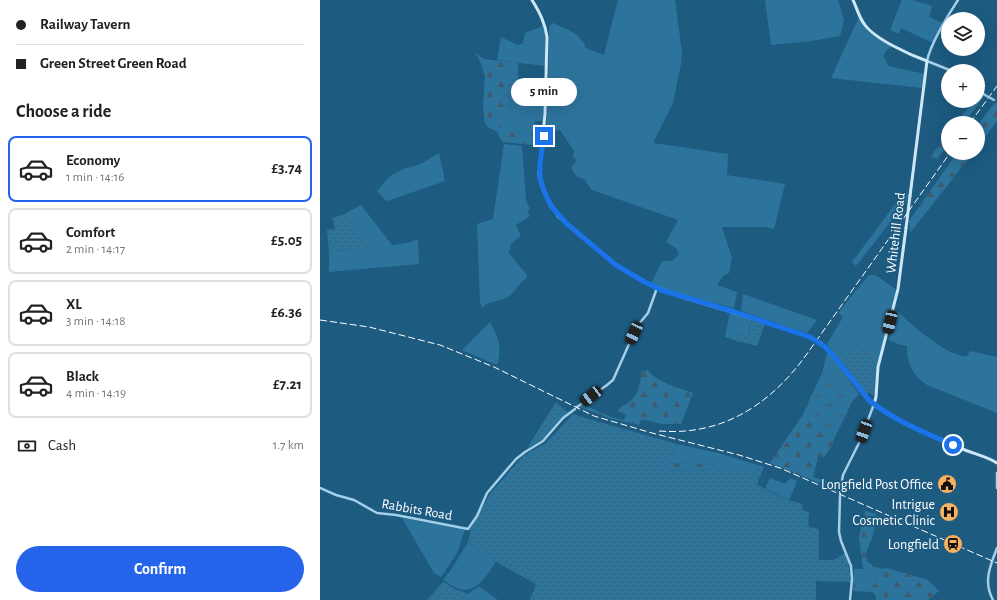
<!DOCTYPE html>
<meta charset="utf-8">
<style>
:root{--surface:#fff;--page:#f2f2f2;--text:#222;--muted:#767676;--line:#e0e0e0;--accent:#2563eb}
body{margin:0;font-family:"Alegreya Sans",sans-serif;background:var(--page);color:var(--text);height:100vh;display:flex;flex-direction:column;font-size:15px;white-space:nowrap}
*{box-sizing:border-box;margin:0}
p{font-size:13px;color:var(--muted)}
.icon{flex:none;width:22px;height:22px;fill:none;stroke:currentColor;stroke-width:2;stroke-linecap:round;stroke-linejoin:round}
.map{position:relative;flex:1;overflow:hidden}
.side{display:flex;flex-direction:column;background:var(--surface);width:320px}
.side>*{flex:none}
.top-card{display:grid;align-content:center;height:88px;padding:0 16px;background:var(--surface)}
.buttons{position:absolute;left:621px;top:12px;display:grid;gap:8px}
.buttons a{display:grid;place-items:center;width:44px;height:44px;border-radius:50%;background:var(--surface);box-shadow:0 4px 16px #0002;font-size:20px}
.end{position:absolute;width:18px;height:18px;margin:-9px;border:5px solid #1a73e8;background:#fff;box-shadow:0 0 0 2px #fff}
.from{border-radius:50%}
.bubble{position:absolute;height:28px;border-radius:14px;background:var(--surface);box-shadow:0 4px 16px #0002;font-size:13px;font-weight:700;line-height:28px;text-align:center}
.car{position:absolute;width:12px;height:24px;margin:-12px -6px;border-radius:5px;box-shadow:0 0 3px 1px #0007;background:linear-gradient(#222 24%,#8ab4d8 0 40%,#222 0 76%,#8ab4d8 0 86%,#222 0)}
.top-card b{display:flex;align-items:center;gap:14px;height:38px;font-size:15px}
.top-card b+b{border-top:1px solid var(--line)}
.top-card i{width:10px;height:10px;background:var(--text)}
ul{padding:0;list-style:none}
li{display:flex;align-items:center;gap:12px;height:66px;margin:0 8px 6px;padding:0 8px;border:2px solid var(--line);border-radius:8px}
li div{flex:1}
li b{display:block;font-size:15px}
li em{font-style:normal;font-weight:700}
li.on{border-color:var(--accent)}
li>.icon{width:36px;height:36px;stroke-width:1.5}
h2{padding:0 16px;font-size:18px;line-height:48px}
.pay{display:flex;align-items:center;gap:10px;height:44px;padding:0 16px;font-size:15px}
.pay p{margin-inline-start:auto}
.cta{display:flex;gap:8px;margin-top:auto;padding:8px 16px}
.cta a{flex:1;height:46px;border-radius:24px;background:var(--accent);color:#fff;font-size:16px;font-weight:700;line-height:46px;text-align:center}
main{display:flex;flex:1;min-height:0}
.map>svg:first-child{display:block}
.grass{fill:#2d749d}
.forest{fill:url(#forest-firs)}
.park{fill:url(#park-tufts)}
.garden{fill:url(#garden-dots)}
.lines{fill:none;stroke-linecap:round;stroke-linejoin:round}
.tertiary{stroke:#a2cfe9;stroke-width:2.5}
.secondary{stroke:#cde7f7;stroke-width:3}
.rail{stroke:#fff;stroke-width:1;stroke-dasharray:7 3;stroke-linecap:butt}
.tertiary-bridge{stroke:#a2cfe9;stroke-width:2.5}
.secondary-bridge{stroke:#cde7f7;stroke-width:3}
.route{stroke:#1a73e8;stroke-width:5}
.labels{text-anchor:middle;stroke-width:4;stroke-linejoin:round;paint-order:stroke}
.street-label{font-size:14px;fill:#fff;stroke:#1d5b81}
.poi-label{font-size:14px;fill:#fff;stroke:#1d5b81;text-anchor:end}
</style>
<main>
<section class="side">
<div class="top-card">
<b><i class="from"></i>Railway Tavern</b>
<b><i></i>Green Street Green Road</b>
</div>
<h2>Choose a ride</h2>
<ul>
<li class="on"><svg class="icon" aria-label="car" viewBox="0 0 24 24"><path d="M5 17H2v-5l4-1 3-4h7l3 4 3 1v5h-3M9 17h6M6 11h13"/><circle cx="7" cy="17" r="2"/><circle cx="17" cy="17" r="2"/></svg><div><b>Economy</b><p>1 min · 14:16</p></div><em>£3.74</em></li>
<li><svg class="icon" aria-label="car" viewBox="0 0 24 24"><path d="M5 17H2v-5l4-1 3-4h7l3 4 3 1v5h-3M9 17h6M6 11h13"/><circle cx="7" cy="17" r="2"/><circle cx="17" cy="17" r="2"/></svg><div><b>Comfort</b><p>2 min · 14:17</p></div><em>£5.05</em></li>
<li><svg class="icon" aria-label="car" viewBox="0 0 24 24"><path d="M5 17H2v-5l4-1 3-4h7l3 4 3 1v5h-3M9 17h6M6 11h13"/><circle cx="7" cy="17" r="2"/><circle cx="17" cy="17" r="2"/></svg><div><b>XL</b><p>3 min · 14:18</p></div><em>£6.36</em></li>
<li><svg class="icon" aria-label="car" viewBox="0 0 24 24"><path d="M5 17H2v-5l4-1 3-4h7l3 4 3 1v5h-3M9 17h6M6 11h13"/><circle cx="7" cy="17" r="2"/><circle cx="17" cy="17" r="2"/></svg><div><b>Black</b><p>4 min · 14:19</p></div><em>£7.21</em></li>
</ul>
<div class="pay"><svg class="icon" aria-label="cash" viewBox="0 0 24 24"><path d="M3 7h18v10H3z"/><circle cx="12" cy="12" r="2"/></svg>Cash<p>1.7 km</p></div>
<div class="cta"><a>Confirm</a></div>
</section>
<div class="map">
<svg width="677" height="600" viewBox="0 0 677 600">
<defs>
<pattern id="forest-firs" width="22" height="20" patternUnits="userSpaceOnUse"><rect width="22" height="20" fill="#2d749d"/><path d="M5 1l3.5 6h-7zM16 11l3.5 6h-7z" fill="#405c6c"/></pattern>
<pattern id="park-tufts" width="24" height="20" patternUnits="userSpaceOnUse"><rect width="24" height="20" fill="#2d749d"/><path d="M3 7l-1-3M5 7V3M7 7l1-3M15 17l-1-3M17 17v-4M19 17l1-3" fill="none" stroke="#405c6c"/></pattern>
<pattern id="garden-dots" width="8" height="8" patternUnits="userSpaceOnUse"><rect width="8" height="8" fill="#2d749d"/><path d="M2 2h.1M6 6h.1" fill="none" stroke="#405c6c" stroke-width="1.8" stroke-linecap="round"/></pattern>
</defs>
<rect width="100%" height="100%" fill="#1d5b81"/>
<g class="grass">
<path d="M298 0H355L362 53 361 64 353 103 333 143 408 154 407 175 465 184 454 229 444 227H402L412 258 409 273 403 276 397 285 417 292 414 308 344 290 331 284 342 261H352L359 254 356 248 346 242 358 220 272 190 264 179 257 177 251 168 257 160 253 157 254 151 240 130 226 132 228 93 229 26 233 23C246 29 261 33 266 48L284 55Z"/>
<path d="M445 0H518L524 20 520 36 491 41 451 45Z"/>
<path d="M582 0H592L612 6 609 17 623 23 613 43 581 28 579 34 570 30Z"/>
<path d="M540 18 548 32 572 46 566 51 563 57 565 58 568 66 605 74 602 88 511 78 538 19Z"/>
<path d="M223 26 225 35V66L177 60 181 37 198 45 203 43 205 33Z"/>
<path d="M178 66 198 71 199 80 225 82 223 121H215L213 133 202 135 193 128 181 129 179 121 191 108 188 107 192 86C183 83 179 75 178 66Z"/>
<path d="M184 144 202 146 206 200 210 209 207 211 210 216 196 225 201 236 194 241 190 246 191 249 188 252 206 274 207 278C198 284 195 293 186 298 178 302 167 301 162 308L160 302 157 224 173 219Z"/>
<path d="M119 153 125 181 67 201 65 200 57 191 67 179 72 175 83 169 101 164Z"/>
<path d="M588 193 587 201 536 266 532 262 579 199Z"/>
<path d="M41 205 72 245 88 243 98 239 99 264 9 272V252L48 247 25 214Z"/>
<path d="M549 275H555L577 290 557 366 555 388 557 369 555 364 540 342 517 357 507 344 523 317 519 313 521 309Z"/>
<path d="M423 294 497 320 487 333 421 311Z"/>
<path d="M575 309C587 321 630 359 647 356L650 351 677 357V413L607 385C593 376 586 362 587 346L578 344 569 340Z"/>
<path d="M410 312 432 319 428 331H421L417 341 405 337Z"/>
<path d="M170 322C178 338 183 346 177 365L142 350Z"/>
<path d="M507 353 510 354 530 381 523 386 502 373Z"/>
<path d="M357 444 398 453 444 467 442 472 434 467 396 469 394 465 350 463Z"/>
<path d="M450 478 465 484 470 478 477 481 469 500 445 489Z"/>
<path d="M82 518 145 530 137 553 121 577 114 573Z"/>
<path d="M148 542 176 562C168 573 157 594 140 589 134 587 128 583 123 580L133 567Z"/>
<path d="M534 569H543L555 575V586L533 585Z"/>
<path d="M158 587H160L178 600H151L148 594Z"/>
</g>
<g class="forest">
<path d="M155 53 164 59 198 63V71L178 67 179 74 187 75V84L192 86 188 107 191 108 187 117 179 121 181 128H193L202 135 213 133 215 124 222 125 219 146 183 142 181 140 177 132 168 127 165 123 163 106 165 76 159 59Z"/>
<path d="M658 92 664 97 644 123H636L654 101H658Z"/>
<path d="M677 102V121L658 146V125L672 106Z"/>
<path d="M628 134V145L617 159 610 157Z"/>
<path d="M637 153H653L590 233 589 221Z"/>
<path d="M328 370C336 382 360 388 373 393L361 424H342L325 420H321L319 425 289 418 259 407 262 404 291 417 304 420 306 415 298 411C301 406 304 406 308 403 319 394 319 386 322 372Z"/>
<path d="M482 416 496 425H503L517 432 511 447 504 457H498L493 477 520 486 519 491 450 463Z"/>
<path d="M350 463 394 465 396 469 350 470Z"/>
<path d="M545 511 556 514 553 535 546 553 547 561 549 563 561 569 567 568 608 580 619 591 608 600H556L555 594 552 592 533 591V585H555V575L543 569 539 537Z"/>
</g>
<path class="park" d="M502 373 523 386 530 381 539 394 532 402 517 433 503 425H496L482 416Z"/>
<g class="garden">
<path d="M25 214 49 247 9 252 7 230 15 229 12 218Z"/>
<path d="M432 319 445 324 437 346 417 341 421 331H429Z"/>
<path d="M540 342 555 364 557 365 555 395 553 396 549 392 547 395 517 357Z"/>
<path d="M236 402 248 413 243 416 223 439 207 448Z"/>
<path d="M253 414 269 419 357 444 350 463V470L434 467 442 472 437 484C451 494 467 500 483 504L482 510 489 512 488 521 489 527 499 529V560H513L525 553 528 563 531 582 496 581V600H210L216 584 176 562 148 542 151 528 170 494 203 456 226 443Z"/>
<path d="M123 582 135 589 148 594 151 600H107Z"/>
</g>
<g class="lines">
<g class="tertiary">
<path d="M632 71 607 61C610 45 628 15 638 0"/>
<path d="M658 90 665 95"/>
<path d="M257 407 287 385 293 380 314 333 318 325 328 313 337 288"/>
<path d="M677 473V488"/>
<path d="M0 488 16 495 34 500 57 513 76 515 148 529 157 516 167 493 196 459 205 452 223 441 243 418 255 409"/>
<path d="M520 493 523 475 540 441 554 404"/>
<path d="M520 496 519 532 521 541 531 566 532 579 530 600"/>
<path d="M673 600C663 582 670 566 677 548"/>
</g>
<g class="secondary">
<path d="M212 0C220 13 225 23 227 37L225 114 219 174 221 184 228 199 238 216 296 265 328 284 362 297 468 329 490 337 501 343 512 354 549 401C577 423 613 437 645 450 655 454 668 457 677 463"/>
<path d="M533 0C537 8 539 18 545 25 555 39 590 55 607 61L590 196"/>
<path d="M554 404 556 397 558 367 578 289 586 228"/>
</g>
<g class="rail">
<path d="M650 123 677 86"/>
<path d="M0 320 49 327 120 345 174 367 274 416 332 433 419 455 460 468 677 563"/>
<path d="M339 431C401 436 448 406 484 358L630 153"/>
</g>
<path class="tertiary-bridge" d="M665 95 674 100"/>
<path class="secondary-bridge" d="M586 228 590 196"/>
</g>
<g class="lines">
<path class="route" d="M224 136 220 163V178L224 191 231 206 246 223 296 265 323 281 341 290 415 312 490 337 504 346 512 354 549 400C573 420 604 432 633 445"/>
</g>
<defs>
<g id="civic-disc" transform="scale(1)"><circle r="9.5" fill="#f9b160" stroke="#1d5b81"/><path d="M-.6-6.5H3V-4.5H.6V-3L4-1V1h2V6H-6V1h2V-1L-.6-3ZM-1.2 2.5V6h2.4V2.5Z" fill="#111"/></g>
<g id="hospital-disc" transform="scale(1)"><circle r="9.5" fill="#f9b160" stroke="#1d5b81"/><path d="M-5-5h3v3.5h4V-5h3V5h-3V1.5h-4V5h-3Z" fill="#111"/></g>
<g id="station-disc" transform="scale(1)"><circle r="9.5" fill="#f9b160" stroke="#1d5b81"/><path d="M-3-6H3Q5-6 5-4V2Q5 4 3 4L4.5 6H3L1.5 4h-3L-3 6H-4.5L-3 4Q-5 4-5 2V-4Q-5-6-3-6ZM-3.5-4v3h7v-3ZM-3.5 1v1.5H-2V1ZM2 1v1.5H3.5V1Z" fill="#111"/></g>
</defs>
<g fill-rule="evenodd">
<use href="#civic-disc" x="627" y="484"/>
<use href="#hospital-disc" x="629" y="512"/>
<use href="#station-disc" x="633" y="544"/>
</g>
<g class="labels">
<g class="street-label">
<text transform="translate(575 233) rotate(-83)" y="5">Whitehill Road</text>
<text transform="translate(97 509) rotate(10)" y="5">Rabbits Road</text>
</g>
<g class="poi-label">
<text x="613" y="489">Longfield Post Office</text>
<text x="615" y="509">Intrigue<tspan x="615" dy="16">Cosmetic Clinic</tspan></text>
<text x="619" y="549">Longfield</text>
</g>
</g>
</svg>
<div class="buttons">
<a><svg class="icon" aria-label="layers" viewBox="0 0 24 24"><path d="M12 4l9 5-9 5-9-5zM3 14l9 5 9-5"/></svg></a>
<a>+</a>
<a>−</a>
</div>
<i class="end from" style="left:633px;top:445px"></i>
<i class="end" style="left:224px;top:136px"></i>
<div class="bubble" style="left:191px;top:78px;width:66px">5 min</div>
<i class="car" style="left:570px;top:322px;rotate:193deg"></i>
<i class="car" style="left:314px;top:333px;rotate:205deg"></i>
<i class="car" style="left:271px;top:396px;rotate:233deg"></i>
<i class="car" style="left:544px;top:431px;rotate:200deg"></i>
</div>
</main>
